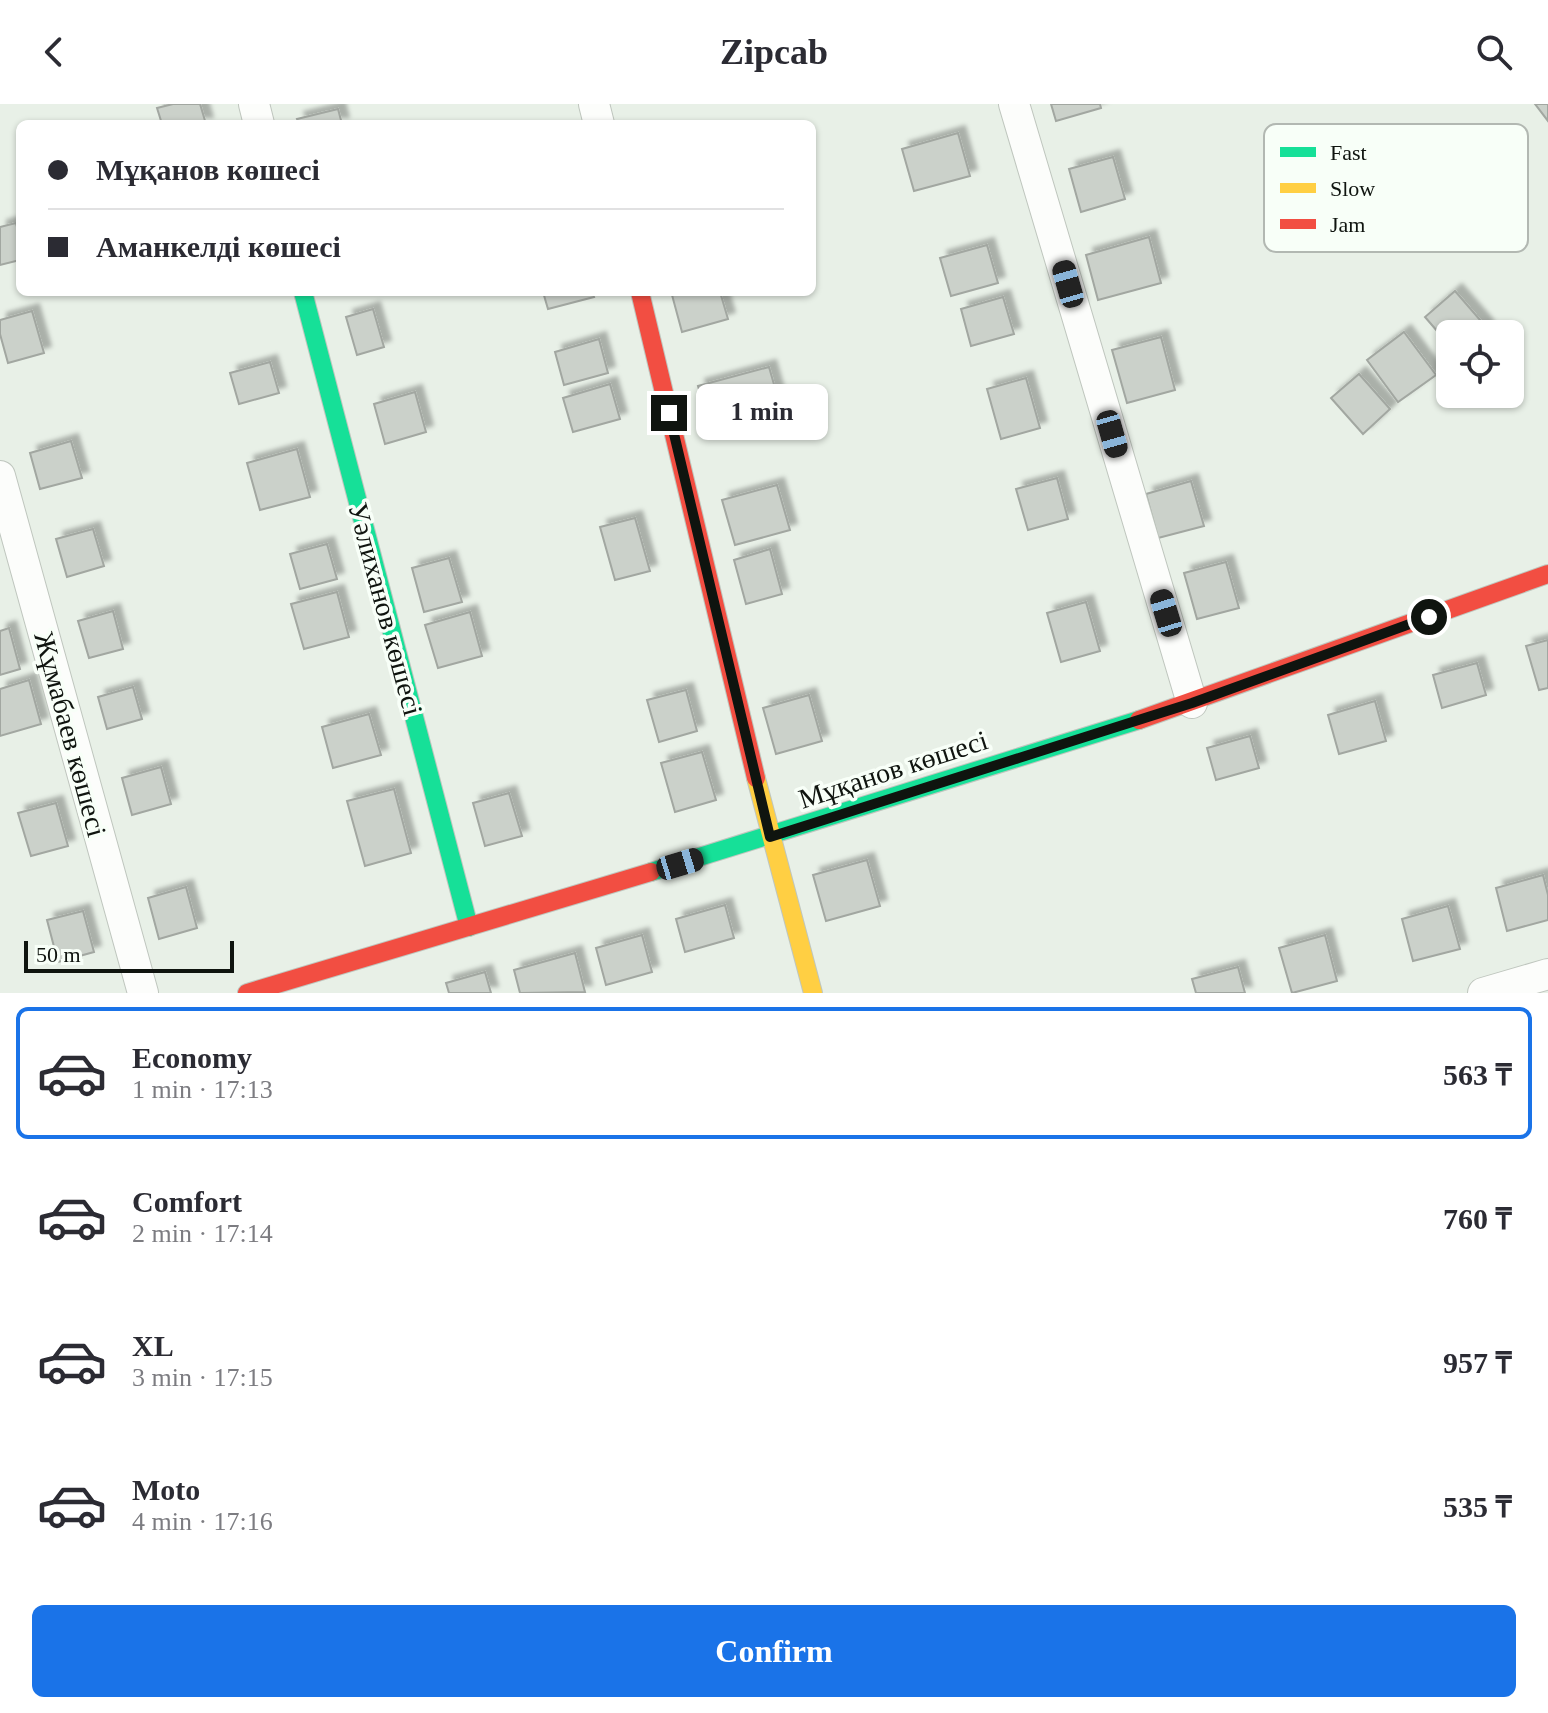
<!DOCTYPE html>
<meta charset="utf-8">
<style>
:root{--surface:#fff;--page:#f7f7f7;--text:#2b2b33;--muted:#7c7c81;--line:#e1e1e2;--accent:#1a73e8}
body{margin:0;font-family:Georgia,serif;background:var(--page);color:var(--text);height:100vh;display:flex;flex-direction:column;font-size:30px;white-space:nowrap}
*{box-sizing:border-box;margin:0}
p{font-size:26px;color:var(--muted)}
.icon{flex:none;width:44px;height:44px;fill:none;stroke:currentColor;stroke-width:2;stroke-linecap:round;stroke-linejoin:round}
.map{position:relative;height:889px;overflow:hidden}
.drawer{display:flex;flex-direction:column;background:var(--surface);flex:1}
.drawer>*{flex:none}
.top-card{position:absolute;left:16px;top:16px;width:800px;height:176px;border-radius:12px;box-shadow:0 2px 6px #0004;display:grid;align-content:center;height:176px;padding:0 32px;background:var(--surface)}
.controls{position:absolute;left:1436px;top:216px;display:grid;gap:16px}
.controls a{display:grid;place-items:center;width:88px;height:88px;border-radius:12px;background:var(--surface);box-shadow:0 2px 6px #0004;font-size:40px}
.scale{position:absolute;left:24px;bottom:20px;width:210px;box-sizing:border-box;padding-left:8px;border:4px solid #0f140f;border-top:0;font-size:22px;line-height:28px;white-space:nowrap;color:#0f140f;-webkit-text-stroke:6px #f8fff8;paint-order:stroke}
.end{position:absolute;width:36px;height:36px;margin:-18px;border:10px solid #0f140f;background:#fff;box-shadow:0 0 0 4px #fff}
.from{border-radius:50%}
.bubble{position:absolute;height:56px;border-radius:12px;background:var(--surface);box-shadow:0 2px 6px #0004;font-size:26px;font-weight:800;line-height:56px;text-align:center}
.car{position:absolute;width:24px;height:48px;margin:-24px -12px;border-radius:10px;box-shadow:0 0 6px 2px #0007;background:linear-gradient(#222 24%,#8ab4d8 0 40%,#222 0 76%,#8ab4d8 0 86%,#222 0)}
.top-card b{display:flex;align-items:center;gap:28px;height:76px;font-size:30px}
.top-card b+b{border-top:2px solid var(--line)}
.top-card i{width:20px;height:20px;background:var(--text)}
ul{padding:14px 0 0;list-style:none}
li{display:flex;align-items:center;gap:24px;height:132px;margin:0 16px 12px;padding:0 16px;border:4px solid transparent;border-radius:12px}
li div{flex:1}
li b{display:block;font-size:30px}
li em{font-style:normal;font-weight:800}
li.active{border-color:var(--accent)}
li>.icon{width:72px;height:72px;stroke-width:1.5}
.cta{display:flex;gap:16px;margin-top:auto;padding:16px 32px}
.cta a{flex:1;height:92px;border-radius:12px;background:var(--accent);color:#fff;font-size:32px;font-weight:800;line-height:92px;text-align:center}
header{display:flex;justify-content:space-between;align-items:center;height:104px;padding:0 32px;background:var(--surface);font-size:36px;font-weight:800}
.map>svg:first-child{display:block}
.building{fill:#cbd1ca;stroke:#a2a7a1;stroke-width:2;filter:url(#shadow)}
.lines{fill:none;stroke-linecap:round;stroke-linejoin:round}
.street-casing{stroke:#bfc6be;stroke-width:32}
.fast-casing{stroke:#bfc6be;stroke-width:20}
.slow-casing{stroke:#bfc6be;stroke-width:20}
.jam-casing{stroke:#bfc6be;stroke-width:20}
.street{stroke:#fcfdfb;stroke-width:30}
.fast{stroke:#16e098;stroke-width:18}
.slow{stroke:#ffcf43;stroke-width:18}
.jam{stroke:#f24e42;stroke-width:18}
.route{stroke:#0f140f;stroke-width:10}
.labels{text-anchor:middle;stroke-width:7;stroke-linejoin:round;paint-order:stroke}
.street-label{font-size:28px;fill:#0f140f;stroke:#f8fff8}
.key{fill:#f8fff8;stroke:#b2b8b2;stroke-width:2}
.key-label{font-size:22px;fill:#0f140f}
</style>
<header><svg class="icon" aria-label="back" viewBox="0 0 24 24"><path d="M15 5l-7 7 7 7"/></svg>Zipcab<svg class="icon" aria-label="search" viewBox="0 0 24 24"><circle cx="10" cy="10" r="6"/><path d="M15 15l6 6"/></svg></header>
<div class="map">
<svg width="1548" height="889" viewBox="0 0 1548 889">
<defs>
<filter id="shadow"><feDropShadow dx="7" dy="-7" stdDeviation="2" flood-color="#0004"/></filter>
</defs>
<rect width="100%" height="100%" fill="#e8f0e7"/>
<g class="building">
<path d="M173 0H200L206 20H162L157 4Z"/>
<path d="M1051 0H1100L1101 4 1056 17Z"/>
<path d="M1535 0H1548V17Z"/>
<path d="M338 5 342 20H299L297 15Z"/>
<path d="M958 29 970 72 914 87 902 45Z"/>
<path d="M1113 53 1125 95 1081 108 1069 65Z"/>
<path d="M16 119 20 134V156L0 161V123Z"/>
<path d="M1149 133 1161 179 1098 196 1086 151Z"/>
<path d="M987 141 998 179 951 192 940 154Z"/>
<path d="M1455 187 1487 224 1480 230H1450V242L1425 213Z"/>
<path d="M543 188H592L594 193 548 205Z"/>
<path d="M682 188H720L728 215 682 228 672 191Z"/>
<path d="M1003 193 1014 230 971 242 961 205Z"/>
<path d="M373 205 384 243 357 251 346 213Z"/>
<path d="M32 207 44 249 8 259 0 230V216Z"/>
<path d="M1404 228 1436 271 1398 298 1367 256Z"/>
<path d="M1161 233 1175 286 1127 299 1112 246Z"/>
<path d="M599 235 608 269 564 281 555 248Z"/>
<path d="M270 258 279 289 239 300 230 269Z"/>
<path d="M769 263 781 305 710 325 698 282Z"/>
<path d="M1359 270 1390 305 1363 330 1331 294Z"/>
<path d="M1026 274 1040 324 1001 335 987 285Z"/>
<path d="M610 280 620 315 573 328 563 294Z"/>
<path d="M415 288 426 328 385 340 374 300Z"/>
<path d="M71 337 82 374 40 385 30 349Z"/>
<path d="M297 345 310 393 260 406 247 359Z"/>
<path d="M1057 374 1068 415 1028 426 1016 385Z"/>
<path d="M1191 377 1204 422 1158 434 1146 390Z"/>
<path d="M777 381 790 426 735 441 722 396Z"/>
<path d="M635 414 650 467 615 476 600 423Z"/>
<path d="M93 425 104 462 67 473 56 435Z"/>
<path d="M327 440 337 475 300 485 290 450Z"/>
<path d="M770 445 782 490 746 500 734 456Z"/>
<path d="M449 454 462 498 424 508 412 464Z"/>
<path d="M1226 458 1239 504 1197 515 1184 469Z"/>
<path d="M337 488 349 533 304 545 291 500Z"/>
<path d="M1086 498 1100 547 1061 558 1047 509Z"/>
<path d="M113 507 123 545 89 554 78 517Z"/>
<path d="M470 508 482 552 438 564 425 521Z"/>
<path d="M9 524 20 565 0 571V527Z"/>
<path d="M1548 536V584L1539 586 1526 542Z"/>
<path d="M1477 559 1486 591 1442 604 1433 571Z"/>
<path d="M29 576 41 620 0 632V585Z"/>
<path d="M133 583 142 615 107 625 98 593Z"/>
<path d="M686 586 697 627 659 638 647 596Z"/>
<path d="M809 591 822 637 776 650 763 604Z"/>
<path d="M1375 597 1386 637 1339 650 1328 611Z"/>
<path d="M369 610 381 651 333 664 322 623Z"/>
<path d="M1250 632 1259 664 1216 676 1207 644Z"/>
<path d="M702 648 716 696 675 708 661 659Z"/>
<path d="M161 663 171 700 132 711 122 674Z"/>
<path d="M394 685 411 749 365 762 347 697Z"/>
<path d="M509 689 522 732 485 742 473 699Z"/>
<path d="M56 699 68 742 31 752 18 709Z"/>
<path d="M867 756 880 802 826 817 813 771Z"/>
<path d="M1543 771 1548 791V816L1507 827 1496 784Z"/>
<path d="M186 783 197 824 159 835 148 794Z"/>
<path d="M725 801 734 834 685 848 676 815Z"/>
<path d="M1448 802 1460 845 1413 857 1402 815Z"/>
<path d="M83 807 94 848 58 858 47 816Z"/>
<path d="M642 831 652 868 606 881 596 844Z"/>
<path d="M1325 831 1337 877 1292 889 1279 844Z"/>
<path d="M575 849 585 888 520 889 514 866Z"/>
<path d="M1238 863 1245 889H1196L1192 875Z"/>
<path d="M485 868 491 889H449L446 879Z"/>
</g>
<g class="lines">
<g class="street-casing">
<g id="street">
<path d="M254 0 259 20"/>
<path d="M594 0 599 20"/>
<path d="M1014 0 1192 599"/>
<path d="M0 372 143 889"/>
<path d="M1483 889 1548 870"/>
</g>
</g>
<g class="fast-casing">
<g id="fast">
<path d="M303 188 469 823"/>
<path d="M651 768 1139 616"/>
</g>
</g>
<g class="slow-casing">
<path id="slow" d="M756 674 813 889"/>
</g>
<g class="jam-casing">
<g id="jam">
<path d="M640 188 756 674"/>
<path d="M1139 616 1548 470"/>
<path d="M247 889 651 768"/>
</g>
</g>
<use href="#street" class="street"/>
<use href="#fast" class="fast"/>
<use href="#slow" class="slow"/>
<use href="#jam" class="jam"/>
</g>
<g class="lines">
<path class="route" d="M669 309 770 733 1192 599 1429 513"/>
</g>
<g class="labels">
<g class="street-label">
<text transform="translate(386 505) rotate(75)" y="10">Уәлиханов көшесі</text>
<text transform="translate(71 630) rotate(75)" y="10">Жұмабаев көшесі</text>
<text transform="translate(893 665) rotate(-18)" y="10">Мұқанов көшесі</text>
</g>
</g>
<rect x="1264" y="20" width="264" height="128" rx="12" class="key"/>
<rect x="1280" y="43" width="36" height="10" fill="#16e098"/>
<rect x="1280" y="79" width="36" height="10" fill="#ffcf43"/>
<rect x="1280" y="115" width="36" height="10" fill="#f24e42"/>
<g class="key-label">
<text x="1330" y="56">Fast</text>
<text x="1330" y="92">Slow</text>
<text x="1330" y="128">Jam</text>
</g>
</svg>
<div class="controls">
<a><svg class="icon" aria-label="locate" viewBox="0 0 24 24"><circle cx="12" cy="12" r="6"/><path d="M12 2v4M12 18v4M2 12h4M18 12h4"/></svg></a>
</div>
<div class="scale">50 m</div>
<i class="end from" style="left:1429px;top:513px"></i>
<i class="end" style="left:669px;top:309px"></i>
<div class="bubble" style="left:696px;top:280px;width:132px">1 min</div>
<i class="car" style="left:1068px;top:180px;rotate:344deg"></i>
<i class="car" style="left:1112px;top:330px;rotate:164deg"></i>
<i class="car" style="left:1166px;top:509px;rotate:343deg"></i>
<i class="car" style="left:680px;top:760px;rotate:73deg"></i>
<div class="top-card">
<b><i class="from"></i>Мұқанов көшесі</b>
<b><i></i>Аманкелді көшесі</b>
</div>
</div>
<section class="drawer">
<ul>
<li class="active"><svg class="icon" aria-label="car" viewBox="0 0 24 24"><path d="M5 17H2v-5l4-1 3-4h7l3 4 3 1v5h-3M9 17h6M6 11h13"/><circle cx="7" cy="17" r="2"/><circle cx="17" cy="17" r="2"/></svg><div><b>Economy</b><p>1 min · 17:13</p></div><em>563 ₸</em></li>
<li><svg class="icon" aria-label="car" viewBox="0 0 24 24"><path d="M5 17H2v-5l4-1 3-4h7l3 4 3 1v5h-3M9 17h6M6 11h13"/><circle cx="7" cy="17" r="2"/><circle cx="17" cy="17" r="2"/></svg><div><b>Comfort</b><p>2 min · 17:14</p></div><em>760 ₸</em></li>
<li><svg class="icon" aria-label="car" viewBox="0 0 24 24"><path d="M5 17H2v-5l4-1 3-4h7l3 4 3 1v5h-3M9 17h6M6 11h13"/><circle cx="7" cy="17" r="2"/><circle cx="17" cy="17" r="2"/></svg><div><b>XL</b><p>3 min · 17:15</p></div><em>957 ₸</em></li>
<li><svg class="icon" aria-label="car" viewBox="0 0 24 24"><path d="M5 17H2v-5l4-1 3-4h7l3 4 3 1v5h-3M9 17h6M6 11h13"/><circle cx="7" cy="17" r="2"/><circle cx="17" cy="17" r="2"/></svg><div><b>Moto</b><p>4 min · 17:16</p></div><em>535 ₸</em></li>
</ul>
<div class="cta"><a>Confirm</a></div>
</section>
